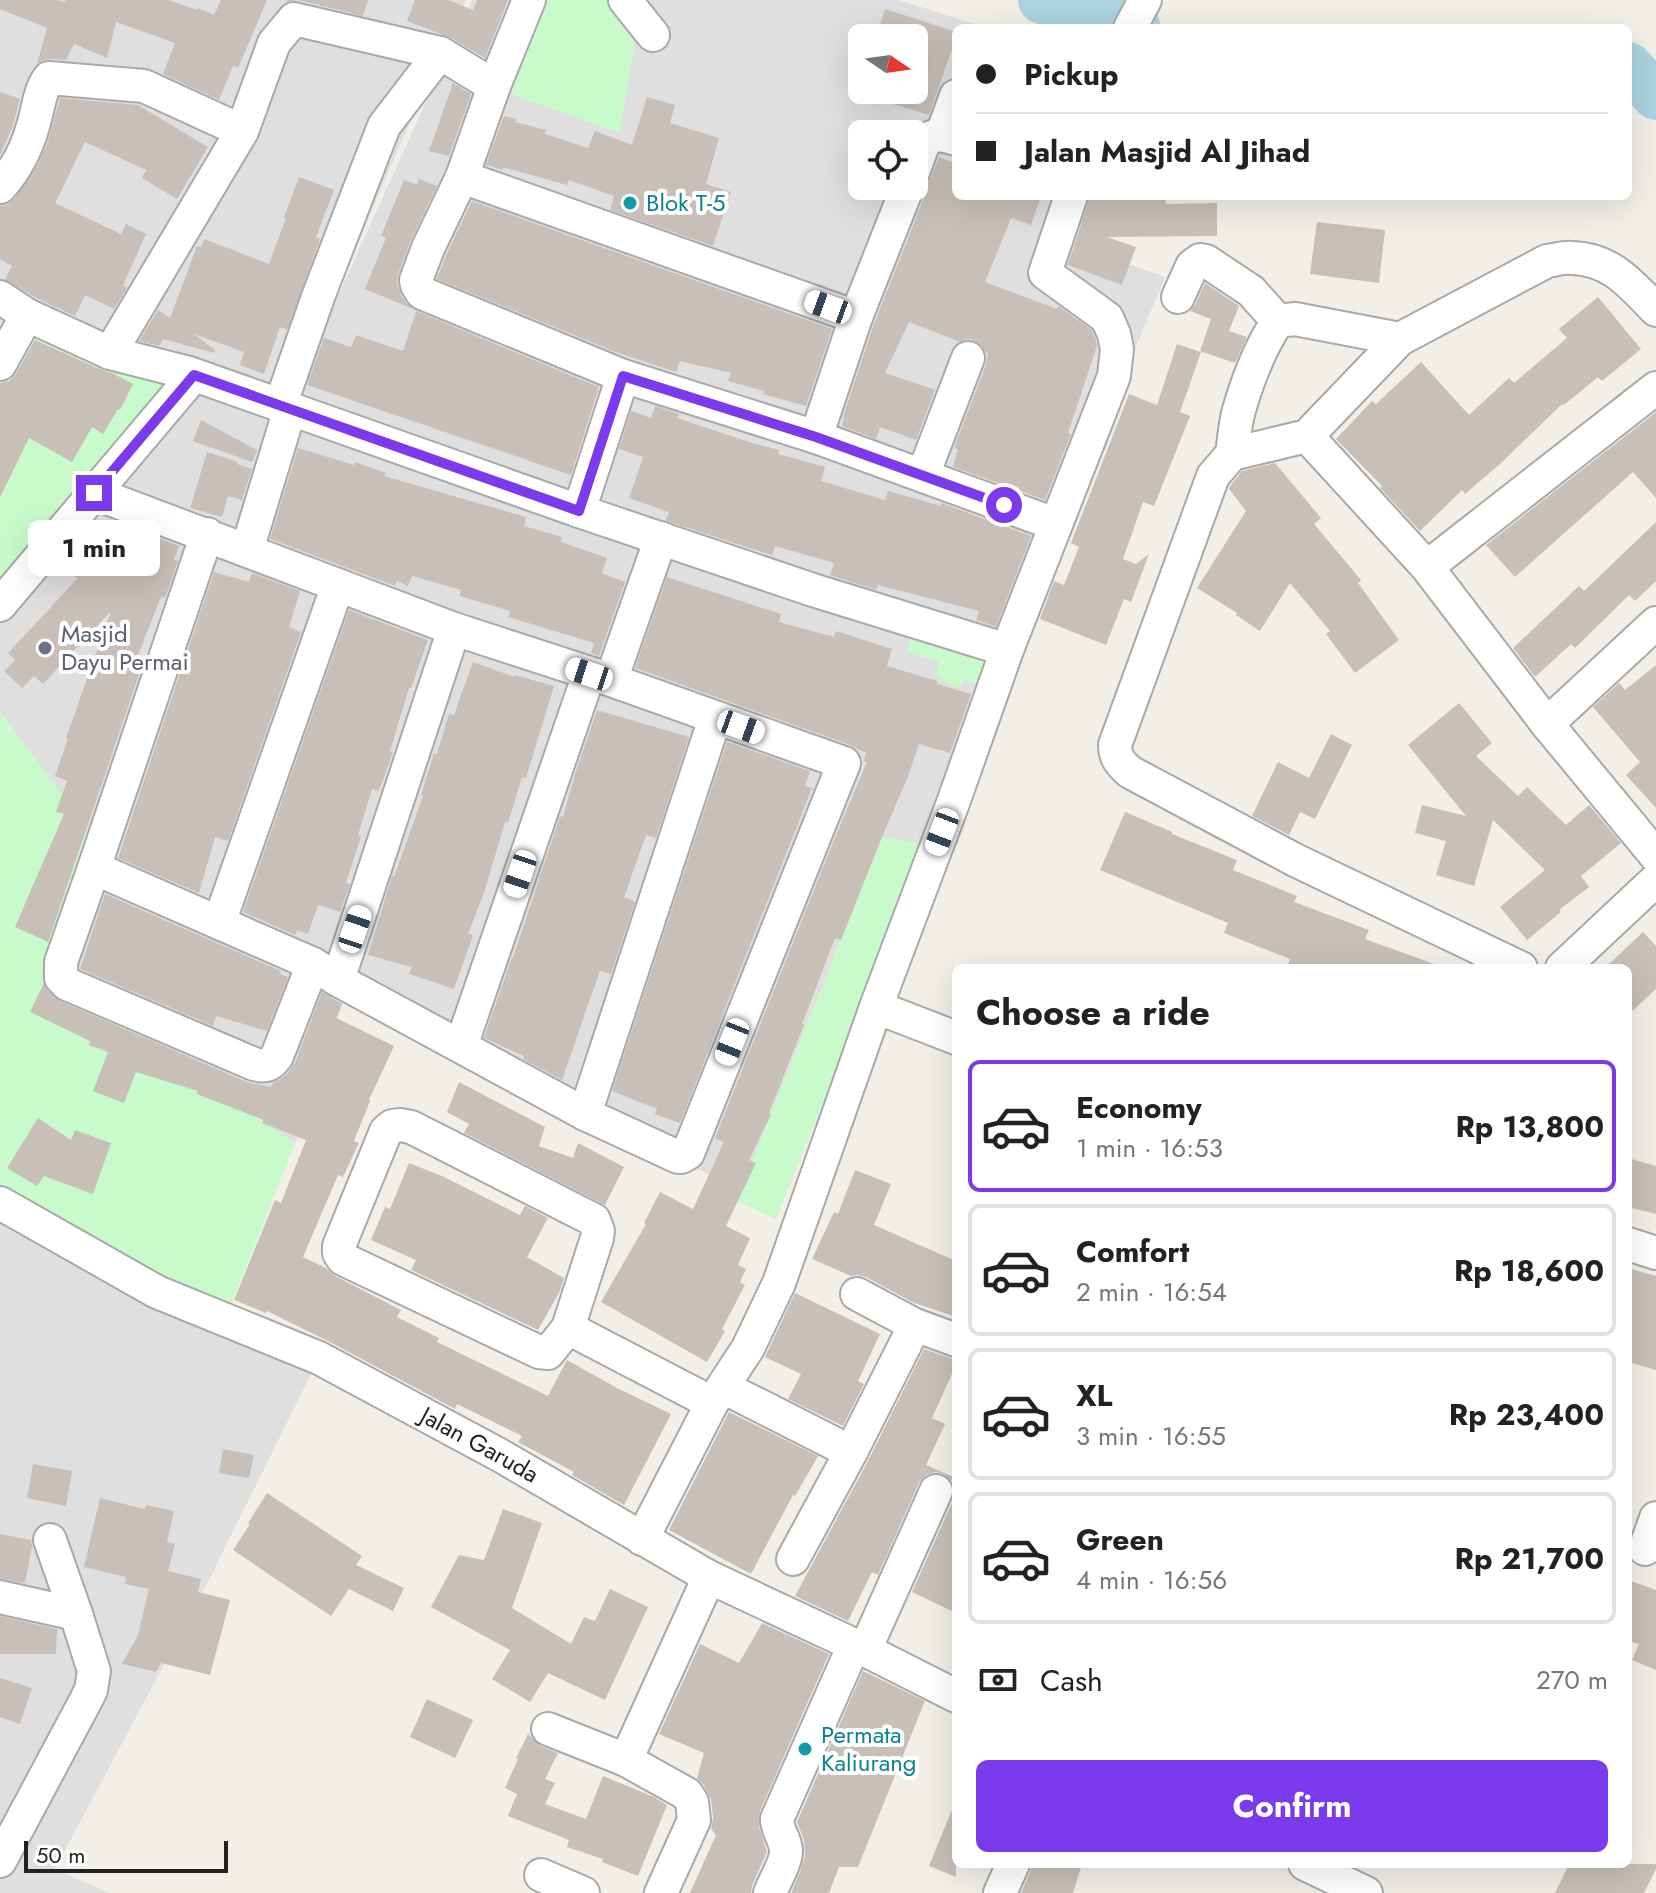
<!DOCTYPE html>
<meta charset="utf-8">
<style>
:root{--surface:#fff;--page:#f6f6f6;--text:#222;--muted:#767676;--line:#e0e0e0;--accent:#7c3aed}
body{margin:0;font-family:Jost,sans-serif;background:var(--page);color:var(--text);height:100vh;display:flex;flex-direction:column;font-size:30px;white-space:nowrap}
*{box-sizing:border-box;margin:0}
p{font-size:26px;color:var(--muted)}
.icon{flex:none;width:44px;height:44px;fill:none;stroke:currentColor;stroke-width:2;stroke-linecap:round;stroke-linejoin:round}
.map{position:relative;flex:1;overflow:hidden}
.side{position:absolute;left:952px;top:964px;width:680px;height:904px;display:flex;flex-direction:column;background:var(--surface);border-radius:12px;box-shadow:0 8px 32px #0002}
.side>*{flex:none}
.hud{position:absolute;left:952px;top:24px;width:680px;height:176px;border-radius:12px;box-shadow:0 8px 32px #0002;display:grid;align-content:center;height:176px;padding:0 24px;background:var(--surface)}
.needle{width:52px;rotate:103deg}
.controls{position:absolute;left:848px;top:24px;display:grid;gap:16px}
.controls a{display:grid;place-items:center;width:80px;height:80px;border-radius:12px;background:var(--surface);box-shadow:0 8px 32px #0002;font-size:40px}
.scale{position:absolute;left:24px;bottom:20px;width:204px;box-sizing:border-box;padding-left:8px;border:4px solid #222;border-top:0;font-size:22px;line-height:28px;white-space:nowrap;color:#222;-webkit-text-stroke:6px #fff;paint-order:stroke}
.end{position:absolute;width:36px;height:36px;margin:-18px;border:10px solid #7c3aed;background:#fff;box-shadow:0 0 0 4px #fff}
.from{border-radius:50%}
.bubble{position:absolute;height:56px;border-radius:12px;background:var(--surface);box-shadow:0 8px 32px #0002;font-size:26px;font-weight:700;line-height:56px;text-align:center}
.car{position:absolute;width:24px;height:48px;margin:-24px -12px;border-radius:10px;box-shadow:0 0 6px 2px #0007;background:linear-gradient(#fff 24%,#345 0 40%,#fff 0 76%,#345 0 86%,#fff 0)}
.hud b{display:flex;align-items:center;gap:28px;height:76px;font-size:30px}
.hud b+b{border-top:2px solid var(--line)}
.hud i{width:20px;height:20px;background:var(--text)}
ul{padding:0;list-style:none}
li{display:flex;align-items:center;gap:24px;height:132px;margin:0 16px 12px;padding:0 8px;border:4px solid var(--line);border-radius:12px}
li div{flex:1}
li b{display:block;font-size:30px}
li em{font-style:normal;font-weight:700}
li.active{border-color:var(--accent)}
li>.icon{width:72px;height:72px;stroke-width:1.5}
h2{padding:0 24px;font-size:36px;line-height:96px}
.pay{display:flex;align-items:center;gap:20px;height:88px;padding:0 24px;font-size:30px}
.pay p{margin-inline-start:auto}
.cta{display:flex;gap:16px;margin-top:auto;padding:16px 24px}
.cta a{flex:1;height:92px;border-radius:12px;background:var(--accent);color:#fff;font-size:32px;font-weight:700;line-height:92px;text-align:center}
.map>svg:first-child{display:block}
.residential{fill:#e0dfdf;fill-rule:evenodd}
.park{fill:#c8facc}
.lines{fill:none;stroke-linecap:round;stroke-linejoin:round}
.river{stroke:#aad3df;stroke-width:48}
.building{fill:#c7bfb8}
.minor-casing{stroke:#a9a9a9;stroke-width:36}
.minor{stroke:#fff;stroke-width:32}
.route{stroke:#7c3aed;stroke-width:10}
.culture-dot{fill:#0f9aa8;stroke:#fff;stroke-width:3}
.worship-dot{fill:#6b7280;stroke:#fff;stroke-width:3}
.labels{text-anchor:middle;stroke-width:8;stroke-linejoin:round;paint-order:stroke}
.culture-label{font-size:24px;fill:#0d838f;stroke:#fff;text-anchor:start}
.worship-label{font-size:24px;fill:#5b616d;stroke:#fff;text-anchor:start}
.street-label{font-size:24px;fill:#222;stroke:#fff}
</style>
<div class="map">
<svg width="1656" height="1893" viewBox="0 0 1656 1893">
<rect width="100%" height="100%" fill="#f2efe9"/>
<g class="residential">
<path d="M0 0H466L440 53 293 392 214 369 157 442 207 385 288 407 472 0H899L987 28H956V196H1062L1046 235 1165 277 777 1207 344 1000 295 1143 68 1038 0 936ZM862 38H914V90H862ZM862 134H914V186H862Z"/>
<path d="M0 1201 319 1358 207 1584 55 1869 109 1893H0Z"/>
</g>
<g class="park">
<path d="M545 0H613L637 32 619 133 508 93Z"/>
<path d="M0 290 187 377 0 620Z"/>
<path d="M915 629 1002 653 988 688 964 679 959 688 936 677 939 662 906 652Z"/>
<path d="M0 711 101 846 67 984 295 1143 225 1320 0 1206Z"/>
<path d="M882 837 927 845 776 1219 736 1201Z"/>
</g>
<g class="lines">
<g class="river">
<path d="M1042 0 1137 28"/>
<path d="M1628 66 1656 96"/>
</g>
</g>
<g class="building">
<path d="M0 0H56L65 2V0H169L197 10 198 8 214 15 221 0H267L238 68 233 66 219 100 163 74 175 43 116 22 107 58 74 44 66 60 50 59 41 61 37 64 47 28 0 9Z"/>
<path d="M287 0H368L363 16 298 0 287 2Z"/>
<path d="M415 0H448L473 10 477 0H508L485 58 449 37 407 21Z"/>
<path d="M885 9 956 32V38L929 115 864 95V90H914V38H876Z"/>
<path d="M453 83 471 94 449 156 429 151Z"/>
<path d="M0 92 20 99 12 128 0 155Z"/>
<path d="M647 97 675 105 670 123 719 138 706 184 731 192 713 246 610 210 614 196 569 180 567 185 503 167V170L486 165 504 116 516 119 515 122 546 130 545 134 588 148 595 131 632 145Z"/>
<path d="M60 98 138 105 208 147 177 199 142 178 146 170 85 142 55 203 121 234 126 224 146 234 123 285 127 288 114 309 85 295 75 316 36 298 5 279 12 266 0 259V206L7 205 14 199 36 168 48 141Z"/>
<path d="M939 157 956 164V196H1041L1031 225 1011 218 985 282 1057 309 1058 306 1092 330 1096 340 1097 346 1068 433 1071 434 1045 500 953 467 958 449 954 448 986 365 988 353 985 352 982 346 974 340 966 339 960 342 909 322 885 373 935 390 916 440 880 427 876 439 842 426 844 417H843L874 324 926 193 927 184 932 176Z"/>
<path d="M299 177 334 190 316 237 320 239 287 330 280 327 264 374 240 365 244 352 194 334 215 350 214 353 163 339 159 346 139 341 158 310 170 318 197 246 201 247 204 239 269 264 286 218 284 217Z"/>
<path d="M419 179 437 186 411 240 398 274 397 284 401 295 406 303 413 309 365 289 386 238 381 236 404 180 417 185Z"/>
<path d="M1090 196H1167L1165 204 1217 203V236L1107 237 1136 247 1122 285 1068 265Z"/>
<path d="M472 201 832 329 806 406 763 394 764 391 728 381 731 373 680 361 676 372 613 351 437 279 446 255Z"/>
<path d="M1317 222 1385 230 1379 283 1310 274Z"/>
<path d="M1205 283 1239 306 1229 331 1247 337 1235 363 1200 351 1211 319 1190 311 1195 305Z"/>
<path d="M1598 297 1641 349 1602 381 1598 377 1564 405 1562 404 1501 463 1465 494 1462 490 1420 531 1380 488 1382 486 1336 439 1372 401 1376 404 1421 362 1469 415 1509 378 1514 383 1567 338 1559 329Z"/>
<path d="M416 311 599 387 571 475 307 385 324 338 351 347 356 335 403 351Z"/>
<path d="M35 340 102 370 114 374 133 384 120 410 118 409 103 434 92 427 72 462 29 438 0 497V383L9 381 16 374Z"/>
<path d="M1177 344 1201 352 1180 412 1190 416 1154 506 1143 502 1123 559 1136 564 1149 554 1131 602 1124 599 1106 645 1040 619 1054 581 1064 585 1079 547 1071 543 1129 394 1157 405Z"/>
<path d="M655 406 679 414 677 418 749 442 779 450 778 454 825 467 821 481 885 500 888 491 941 506V503L1031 536 996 627 976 620 979 611 878 585 876 590 830 575 834 563 775 546 772 555 746 547 670 522 666 520 669 512 629 498 643 457 619 449 631 411 651 418Z"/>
<path d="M1656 412V498L1633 472 1515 577 1486 545Z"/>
<path d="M201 420 257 450 252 462 193 441Z"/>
<path d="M298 448 354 465 355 462 386 473 384 476 526 517 524 526 562 537 561 542 607 558 602 573 625 582 599 656 591 653 594 643 508 617 510 611 460 596 461 590 412 576 408 586 397 581 395 586 270 539Z"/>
<path d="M207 452 238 462 237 464 252 469 242 500 228 496 222 517 190 508Z"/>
<path d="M1275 463 1321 518 1314 524 1361 580 1358 583 1399 640 1355 673 1326 634 1330 631 1290 583 1260 631 1236 615 1237 613 1197 588 1246 511 1229 489 1230 486 1242 471Z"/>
<path d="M1656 522V581L1635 601 1629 595 1575 648 1571 644 1535 677 1513 648 1579 586 1584 591Z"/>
<path d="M100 523 138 538 141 531 179 546 174 560 178 561 165 598 161 597 138 655 145 657 48 942 15 927 64 814 56 812 67 781 55 776 68 739 66 738 111 611 43 684 34 676 22 688 4 671 15 660 8 653 78 578 66 572 80 542 90 547Z"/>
<path d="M214 572 249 582 252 573 300 591 289 627 301 632 228 841 215 837 199 893 118 858Z"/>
<path d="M667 577 781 614 779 622 834 637 836 631 892 649 887 666 937 681V684L971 694 950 753 919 744 909 774 882 837 841 940 835 938 802 1024 804 1025 769 1113 771 1114 749 1160 756 1163 726 1226 750 1238 738 1265 746 1269 740 1282 745 1285 722 1329 725 1331 707 1362 601 1302 646 1224 644 1223 660 1192 693 1209 724 1142 715 1138 832 845 867 762 864 761 866 753 850 745 635 668Z"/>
<path d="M349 610 428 640 411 688H409L390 751 393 752 379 791 372 789 358 835 361 836 346 883 350 884 340 912 318 905 308 934 297 930 295 935 243 912Z"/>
<path d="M473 662 515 677V675L554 686 526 778 522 777 508 823 505 822 484 893 468 934 473 935 454 989 409 974 412 967 368 955 392 876 394 877 423 796 421 795 434 753 437 754 449 714 454 715Z"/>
<path d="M1656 665V808L1626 775 1640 762 1593 707 1619 683 1625 690Z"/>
<path d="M1459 703 1492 743 1476 756 1518 796 1527 787 1566 825 1589 805 1621 843 1581 876 1589 887 1559 910 1561 912 1527 940 1500 907 1545 870 1493 820 1474 886 1436 875 1446 841 1415 833 1422 805 1466 816 1408 745Z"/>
<path d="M597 710 689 737 656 838 646 835 624 897 635 902 611 974 600 971 598 976 562 1080 523 1059 524 1056 484 1038 512 957 513 958 560 816 563 817 575 774Z"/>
<path d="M1331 734 1352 745 1315 819 1300 812 1289 835 1252 816 1278 762 1309 778Z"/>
<path d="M727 742 810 771 805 786 812 788 680 1123 655 1114 657 1109 612 1091Z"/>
<path d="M1125 812 1172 832V834L1237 860 1233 870 1297 896 1294 902 1369 930 1365 939 1437 965 1436 968H1287L1290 959 1224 933 1228 923 1100 870Z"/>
<path d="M105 894 281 971 280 974 288 977 267 1031 216 1016 213 1026 80 969Z"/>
<path d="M1643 932 1656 946V989L1628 1015V968H1605Z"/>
<path d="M44 983 48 991 60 1001 247 1082 271 1087 273 1083 286 1075 295 1063 322 992 342 1004 336 1018 394 1046 369 1100 370 1101 354 1141 359 1143 343 1177 338 1175 303 1257 326 1268 335 1276 401 1310 397 1317 439 1338 437 1342 548 1396 567 1360 617 1388 671 1414 624 1505 572 1475 574 1472 518 1442 522 1436 457 1404 455 1409 328 1341 267 1311 266 1313 234 1300 275 1200 281 1203 306 1140 262 1123 264 1120 197 1094 198 1091 136 1072 124 1103 93 1091 108 1052 89 1045 90 1041 30 1012Z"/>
<path d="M459 1082 545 1127 539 1146 573 1158 578 1143 624 1167 605 1205 464 1133 469 1124 447 1112Z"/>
<path d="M38 1118 71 1140 75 1130 111 1143 93 1194 44 1176 37 1186 7 1168Z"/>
<path d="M1628 1158 1656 1166V1214L1628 1207Z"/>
<path d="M409 1163 442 1176 520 1215 525 1206 548 1218 527 1257 564 1278 560 1291 538 1330 411 1270 416 1260 371 1240 385 1207 390 1209Z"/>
<path d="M855 1170 891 1184 874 1225 956 1261V1317L912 1302 866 1277 857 1275 851 1276 812 1259 834 1212 838 1214Z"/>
<path d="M1628 1268 1656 1276V1370L1628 1362Z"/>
<path d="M795 1293 880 1334 858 1381 864 1384 843 1426 788 1399 801 1374 765 1357Z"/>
<path d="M924 1349 956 1360V1365L932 1418 945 1424 926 1465 956 1478V1613L912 1592 954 1498 955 1488 952 1481 944 1474 935 1472 926 1475 919 1483 878 1575 872 1572 848 1621 795 1596 868 1461Z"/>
<path d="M729 1412 818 1456 795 1496 793 1495 751 1574 669 1530Z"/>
<path d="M223 1449 254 1455 249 1478 219 1473Z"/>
<path d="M33 1464 72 1471 66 1506 27 1498Z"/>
<path d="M267 1493 362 1556 356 1565 404 1588 393 1611 349 1589 331 1616 233 1550 250 1524 248 1523Z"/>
<path d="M100 1498 145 1509 146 1505 174 1511 167 1542 175 1544 168 1571 201 1579 198 1592 230 1600 210 1675 161 1663 156 1672 122 1664 138 1635 149 1589 125 1584 126 1577 84 1567Z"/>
<path d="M503 1509 542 1523 512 1608 571 1644 584 1617 595 1621 610 1589 648 1607 605 1700 548 1673 530 1702 492 1679 510 1650 431 1607 459 1555 484 1560Z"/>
<path d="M0 1534 31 1540 32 1546 25 1583 0 1579Z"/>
<path d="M1628 1580 1656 1590V1670L1632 1660 1639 1644 1628 1641Z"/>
<path d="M0 1616 57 1629 56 1654H0Z"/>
<path d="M762 1623 829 1654 760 1811 759 1827 767 1852 752 1886 751 1893H690L716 1835 711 1829 713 1818 711 1799 703 1784 697 1778 704 1753 659 1734 700 1644 739 1663Z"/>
<path d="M863 1671 925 1701 858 1867H839L829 1893H791L800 1872 805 1856 804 1840 797 1822Z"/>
<path d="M0 1678 32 1688 20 1724 0 1717Z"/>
<path d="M427 1699 473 1720 455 1758 410 1737Z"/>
<path d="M528 1734 540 1746 558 1753 545 1779 555 1783 545 1804 586 1819 603 1776 654 1797 667 1805 638 1876 602 1862 603 1859 567 1847 569 1840 508 1816 517 1794 505 1788 518 1759 516 1758Z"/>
<path d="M955 1802H956V1877L929 1866Z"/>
<path d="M1032 1864H1082L1073 1893H1021L1030 1872Z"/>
<path d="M1569 1864H1656V1869L1644 1893H1555Z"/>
</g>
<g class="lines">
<g class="minor-casing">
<g id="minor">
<path d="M625 0 653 35"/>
<path d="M1130 28 1145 0"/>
<path d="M494 86 529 0"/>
<path d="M942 134 956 96"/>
<path d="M914 170C924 144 923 128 956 139"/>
<path d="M462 177 856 317"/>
<path d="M0 187C15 171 27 148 33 126 38 111 39 91 49 78L144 86 242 131"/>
<path d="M0 297 27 315"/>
<path d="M1178 297 1192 266 1200 260 1206 261 1251 291 1278 321"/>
<path d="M110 353 242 131 274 43 294 19 440 53 494 86 462 177 428 248 416 280 417 285 422 293 623 376 816 437 1055 524"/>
<path d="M0 364 27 315 110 353 189 373 579 511"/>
<path d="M623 376 579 511 813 590 1007 650"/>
<path d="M280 406 318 297 384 126 440 53"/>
<path d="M1307 436 1427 567 1547 724 1656 856"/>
<path d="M816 437 856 317 908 186"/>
<path d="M1232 454C1234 440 1235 424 1239 410 1248 379 1260 347 1278 321L1295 319 1400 339"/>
<path d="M923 475 968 358"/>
<path d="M94 493 454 629 611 680 844 763 688 1153 681 1157H678L585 1114 338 980 313 964 94 868 207 534"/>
<path d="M247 550 290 409"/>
<path d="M1427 567 1656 388"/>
<path d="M0 605 194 375"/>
<path d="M611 680 661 538"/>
<path d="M1547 724 1656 623"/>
<path d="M94 868 61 962V978L67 984 254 1064C265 1067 270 1066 277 1056L313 964"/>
<path d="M219 923 338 585"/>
<path d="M1521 968 1295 860 1130 772C1121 764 1115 758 1115 745L1213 476 1232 454 1307 436 1400 339 1547 261C1555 260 1564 257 1572 258 1611 259 1631 284 1656 310"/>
<path d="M1562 968 1656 880"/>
<path d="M338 980 454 629"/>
<path d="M876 1007 956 1038"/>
<path d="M461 1046 589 674"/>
<path d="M585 1114 715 718"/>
<path d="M400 1125 411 1127 594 1220 598 1231 597 1238 568 1328 548 1353 539 1352 343 1259 339 1253V1246L386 1131 392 1126Z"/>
<path id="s1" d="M0 1203 157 1292 319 1358 503 1457 709 1577 865 1650 956 1696"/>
<path d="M1628 1244 1656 1253"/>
<path d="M857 1294 915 1325"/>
<path d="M568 1328 712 1403"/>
<path d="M723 1387 851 1452"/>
<path d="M642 1539 712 1403 748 1348 779 1283 876 1007 953 803 1007 650 1114 376 1117 349 1114 334 1107 318 1045 273 1071 196"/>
<path d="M1645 1549 1656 1518"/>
<path d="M793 1559 851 1452 915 1325 956 1340"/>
<path d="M0 1597 76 1614"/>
<path d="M865 1650 936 1491"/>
<path d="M548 1729 626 1760"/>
<path d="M0 1861 86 1700 91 1690 94 1671 76 1614 50 1540"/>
<path d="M1305 1864 1366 1893"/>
<path d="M541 1875 583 1893"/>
<path d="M661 1893 694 1820 692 1802 687 1794 626 1760 709 1577"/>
<path d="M770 1893C774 1882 787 1861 786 1850 785 1838 777 1831 777 1819L854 1645"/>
<path d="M1000 1893 1013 1864"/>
</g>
</g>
<use href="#minor" class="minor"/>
</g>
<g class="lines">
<path class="route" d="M94 493 194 375 579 511 623 376 816 437 1004 505"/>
</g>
<g class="culture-dot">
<circle cx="630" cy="203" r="8"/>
<circle cx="805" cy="1749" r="8"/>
</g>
<circle class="worship-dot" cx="45" cy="648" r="8"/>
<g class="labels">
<g class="culture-label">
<text x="646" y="211">Blok T-5</text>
<text x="821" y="1743">Permata<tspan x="821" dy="28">Kaliurang</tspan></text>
</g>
<g class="worship-label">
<text x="61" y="642">Masjid<tspan x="61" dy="28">Dayu Permai</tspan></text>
</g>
<g class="street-label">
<text dy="8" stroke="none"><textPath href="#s1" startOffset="538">Jalan Garuda</textPath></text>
</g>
</g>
</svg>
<div class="controls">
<a><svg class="needle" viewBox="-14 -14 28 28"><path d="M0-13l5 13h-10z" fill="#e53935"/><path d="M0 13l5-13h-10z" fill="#767676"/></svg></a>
<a><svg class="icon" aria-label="locate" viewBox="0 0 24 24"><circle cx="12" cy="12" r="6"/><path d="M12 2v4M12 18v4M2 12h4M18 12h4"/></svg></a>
</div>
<div class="scale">50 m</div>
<i class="end from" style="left:1004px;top:505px"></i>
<i class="end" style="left:94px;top:493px"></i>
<div class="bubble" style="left:28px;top:520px;width:132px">1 min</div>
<i class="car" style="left:828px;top:307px;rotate:290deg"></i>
<i class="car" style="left:589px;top:674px;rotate:288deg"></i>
<i class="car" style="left:741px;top:727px;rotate:110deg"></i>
<i class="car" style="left:942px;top:832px;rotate:201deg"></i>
<i class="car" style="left:520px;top:874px;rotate:199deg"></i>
<i class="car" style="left:355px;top:929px;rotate:19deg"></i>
<i class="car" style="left:732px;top:1042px;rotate:202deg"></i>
<div class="hud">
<b><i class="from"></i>Pickup</b>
<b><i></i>Jalan Masjid Al Jihad</b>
</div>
<section class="side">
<h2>Choose a ride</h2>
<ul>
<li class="active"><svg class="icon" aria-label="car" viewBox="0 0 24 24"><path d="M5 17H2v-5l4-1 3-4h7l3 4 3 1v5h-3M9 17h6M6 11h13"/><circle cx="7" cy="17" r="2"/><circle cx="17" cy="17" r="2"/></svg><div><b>Economy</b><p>1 min · 16:53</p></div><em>Rp 13,800</em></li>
<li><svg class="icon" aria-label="car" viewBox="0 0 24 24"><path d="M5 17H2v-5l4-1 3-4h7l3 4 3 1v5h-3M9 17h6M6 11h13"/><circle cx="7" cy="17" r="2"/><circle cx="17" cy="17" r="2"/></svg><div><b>Comfort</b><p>2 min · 16:54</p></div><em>Rp 18,600</em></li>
<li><svg class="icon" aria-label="car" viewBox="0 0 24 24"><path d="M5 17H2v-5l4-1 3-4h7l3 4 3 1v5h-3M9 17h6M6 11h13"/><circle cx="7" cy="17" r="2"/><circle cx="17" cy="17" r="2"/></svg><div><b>XL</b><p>3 min · 16:55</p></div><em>Rp 23,400</em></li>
<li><svg class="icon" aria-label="car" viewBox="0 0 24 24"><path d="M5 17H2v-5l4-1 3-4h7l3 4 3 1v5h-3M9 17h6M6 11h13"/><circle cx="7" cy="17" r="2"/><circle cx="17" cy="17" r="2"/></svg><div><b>Green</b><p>4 min · 16:56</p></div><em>Rp 21,700</em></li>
</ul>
<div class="pay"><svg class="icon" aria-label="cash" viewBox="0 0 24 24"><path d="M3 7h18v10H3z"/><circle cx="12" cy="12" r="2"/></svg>Cash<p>270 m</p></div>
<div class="cta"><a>Confirm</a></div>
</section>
</div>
